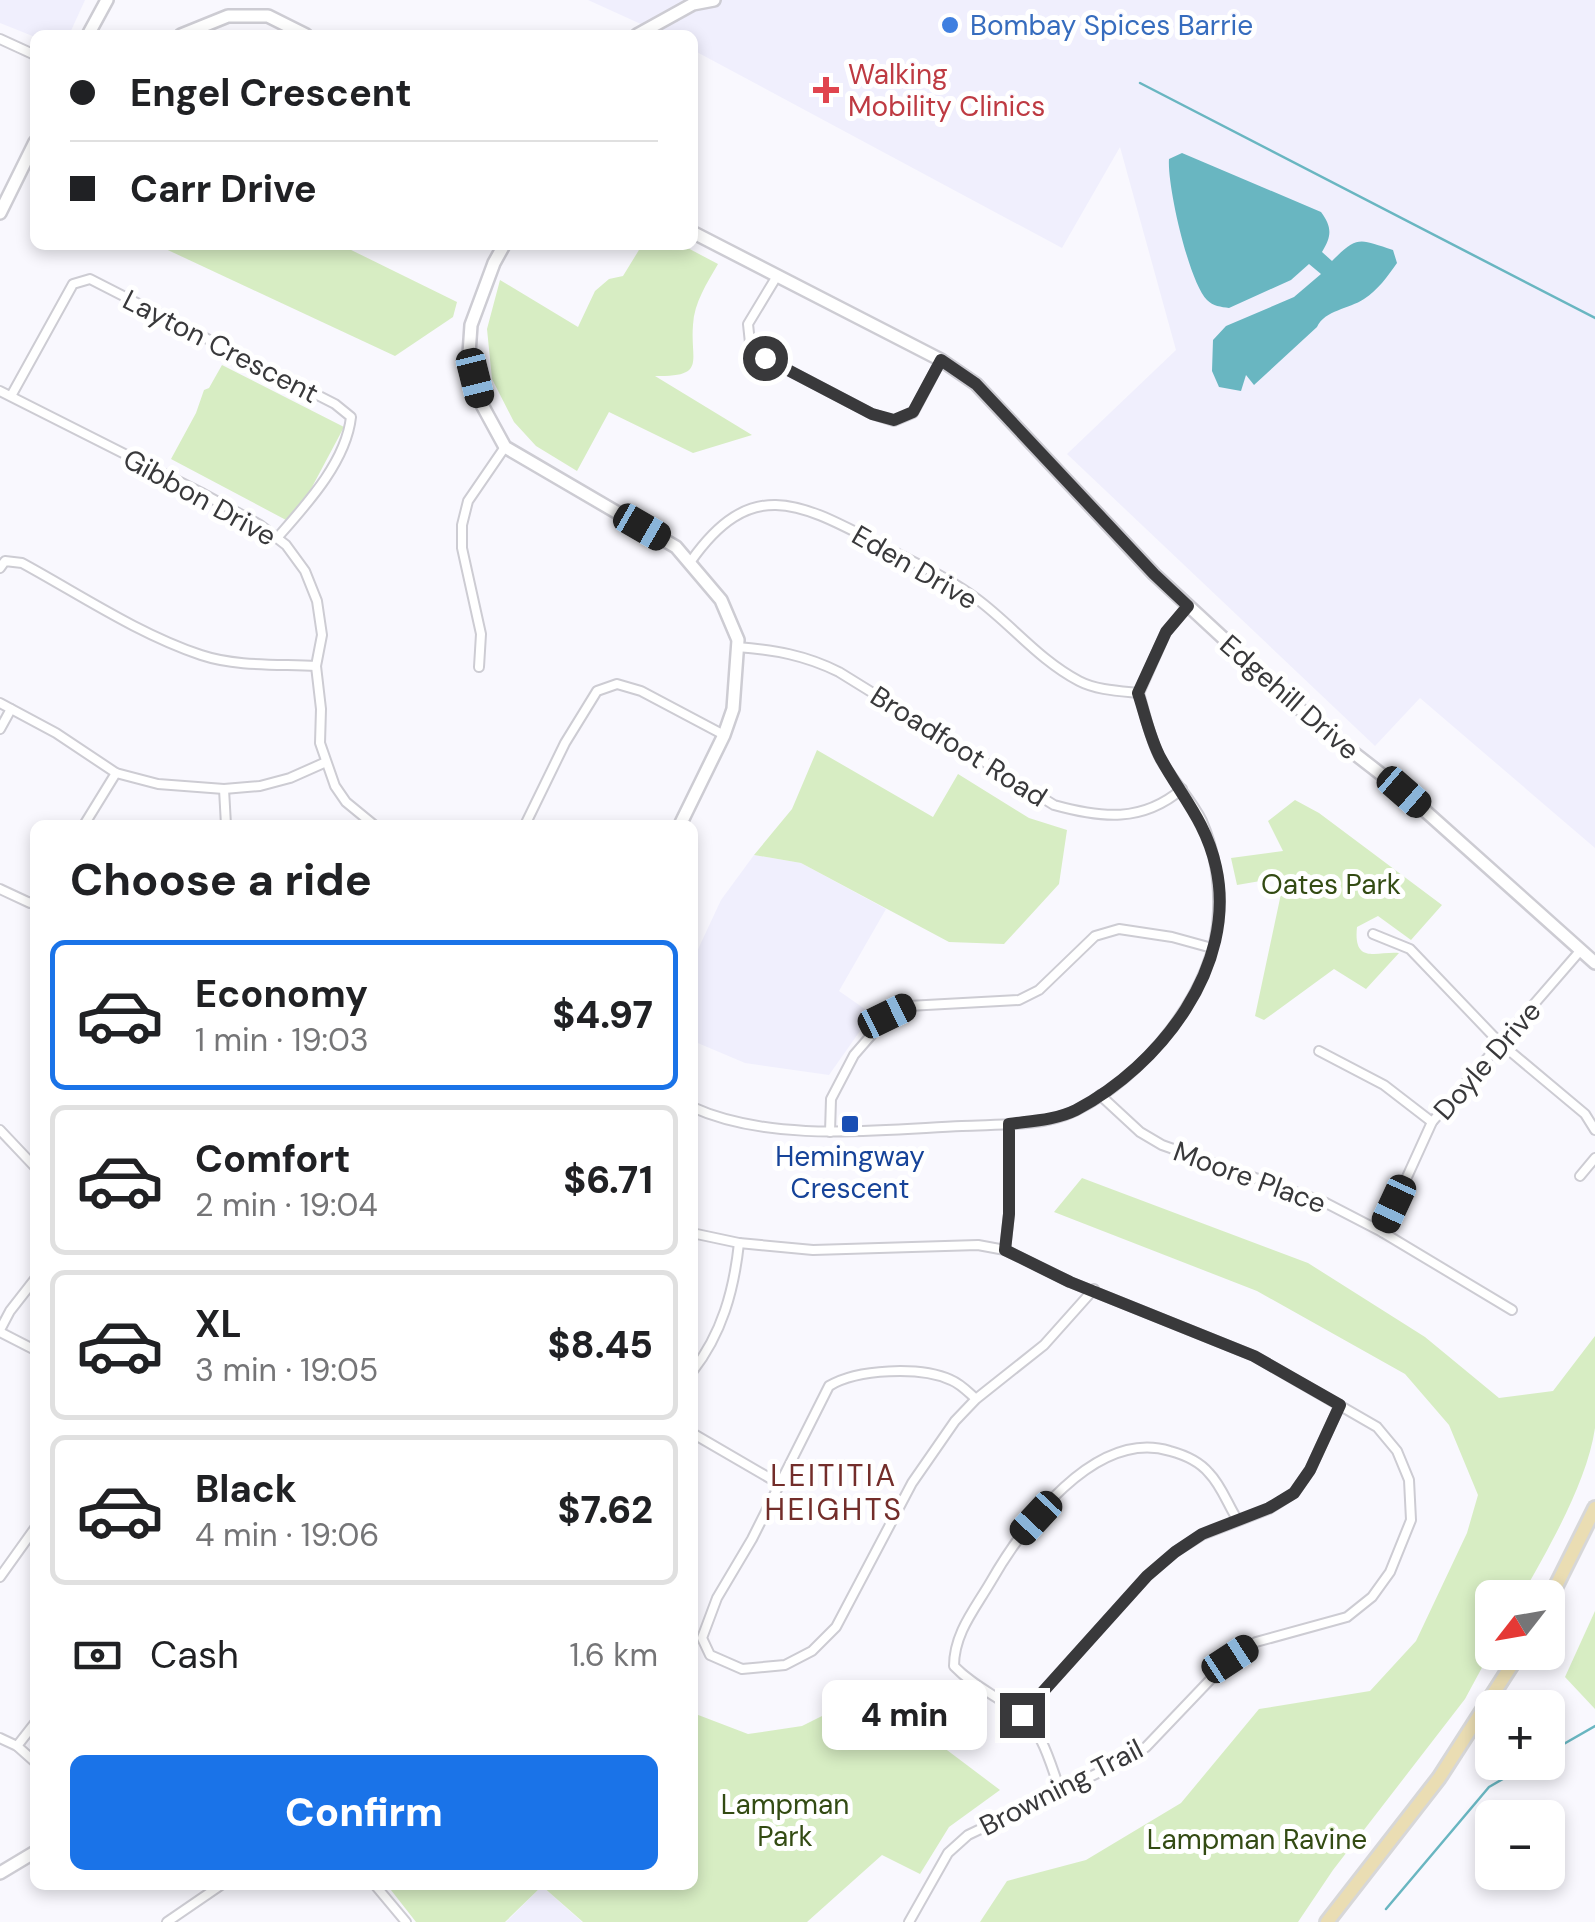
<!DOCTYPE html>
<meta charset="utf-8">
<style>
:root{--surface:#fff;--page:#f6f6f6;--text:#202124;--muted:#757577;--line:#e0e0e0;--accent:#1a73e8}
body{margin:0;font-family:"DM Sans",sans-serif;background:var(--page);color:var(--text);height:100vh;display:flex;flex-direction:column;font-size:38px;white-space:nowrap}
*{box-sizing:border-box;margin:0}
p{font-size:32px;color:var(--muted)}
.icon{flex:none;width:55px;height:55px;fill:none;stroke:currentColor;stroke-width:2;stroke-linecap:round;stroke-linejoin:round}
.map{position:relative;flex:1;overflow:hidden}
.side{position:absolute;left:30px;top:820px;width:668px;height:1070px;display:flex;flex-direction:column;background:var(--surface);border-radius:15px;box-shadow:0 5px 15px #0003}
.side>*{flex:none}
.hud{position:absolute;left:30px;top:30px;width:668px;height:220px;border-radius:15px;box-shadow:0 5px 15px #0003;display:grid;align-content:center;height:220px;padding:0 40px;background:var(--surface)}
.needle{width:65px;rotate:239deg}
.controls{position:absolute;left:1475px;top:1580px;display:grid;gap:20px}
.controls a{display:grid;place-items:center;width:90px;height:90px;border-radius:15px;background:var(--surface);box-shadow:0 5px 15px #0003;font-size:50px}
.end{position:absolute;width:45px;height:45px;margin:-22px;border:12px solid #39393b;background:#fff;box-shadow:0 0 0 5px #fff}
.from{border-radius:50%}
.bubble{position:absolute;height:70px;border-radius:15px;background:var(--surface);box-shadow:0 5px 15px #0003;font-size:32px;font-weight:800;line-height:70px;text-align:center}
.car{position:absolute;width:30px;height:60px;margin:-30px -15px;border-radius:12px;box-shadow:0 0 8px 2px #0007;background:linear-gradient(#222 24%,#8ab4d8 0 40%,#222 0 76%,#8ab4d8 0 86%,#222 0)}
.hud b{display:flex;align-items:center;gap:35px;height:95px;font-size:38px}
.hud b+b{border-top:2px solid var(--line)}
.hud i{width:25px;height:25px;background:var(--text)}
ul{padding:0;list-style:none}
li{display:flex;align-items:center;gap:30px;height:150px;margin:0 20px 15px;padding:0 20px;border:5px solid var(--line);border-radius:15px}
li div{flex:1}
li b{display:block;font-size:38px}
li em{font-style:normal;font-weight:800}
li.active{border-color:var(--accent)}
li>.icon{width:90px;height:90px;stroke-width:1.5}
h2{padding:0 40px;font-size:45px;line-height:120px}
.pay{display:flex;align-items:center;gap:25px;height:110px;padding:0 40px;font-size:38px}
.pay p{margin-inline-start:auto}
.button{display:flex;gap:20px;margin-top:auto;padding:20px 40px}
.button a{flex:1;height:115px;border-radius:15px;background:var(--accent);color:#fff;font-size:40px;font-weight:800;line-height:115px;text-align:center}
.map>svg:first-child{display:block}
.built{fill:#f0effd}
.green{fill:#d7edc3}
.water{fill:#69b6c1}
.lines{fill:none;stroke-linecap:round;stroke-linejoin:round}
.stream{stroke:#69b6c1;stroke-width:2.5}
.street-casing{stroke:#cdccd3;stroke-width:12}
.secondary-casing{stroke:#cdccd3;stroke-width:16}
.primary-casing{stroke:#d7d7d8;stroke-width:18}
.street{stroke:#fff;stroke-width:8}
.secondary{stroke:#fff;stroke-width:11}
.primary{stroke:#eaddb3;stroke-width:12}
.route{stroke:#39393b;stroke-width:12}
.shop-dot{fill:#3f7fe0;stroke:#fff;stroke-width:4}
.health-dot{fill:#e0444e;stroke:#fff;stroke-width:4}
.transit-dot{fill:#1a4fb4;stroke:#fff;stroke-width:4}
.labels{text-anchor:middle;stroke-width:10;stroke-linejoin:round;paint-order:stroke}
.shop-label{font-size:28px;fill:#366cbe;stroke:#fff;text-anchor:start}
.health-label{font-size:28px;fill:#be3a42;stroke:#fff;text-anchor:start}
.street-label{font-size:28px;fill:#39393b;stroke:#fff}
.park-label{font-size:28px;fill:#334b13;stroke:#fff}
.transit-label{font-size:28px;fill:#164399;stroke:#fff}
.neighbourhood-label{font-size:30px;letter-spacing:2.5px;fill:#732d2a;stroke:#fff}
</style>
<div class="map">
<svg width="1595" height="1922" viewBox="0 0 1595 1922">
<rect width="100%" height="100%" fill="#f9f8fe"/>
<g class="built">
<path d="M0 0H85L69 35 35 37 0 23Z"/>
<path d="M588 0H1595V848L1420 698 1375 746 1067 454 1176 350 1120 147 1062 248 693 50 692 35H665Z"/>
<path d="M754 855 801 863 886 909 839 991 872 1014 829 1075 745 1063 693 1041V960L721 900Z"/>
<path d="M542 1886 582 1922H506Z"/>
</g>
<g class="green">
<path d="M157 245H341L457 302 453 317 395 356Z"/>
<path d="M642 245H682L718 264C707 283 694 303 693 325 690 362 707 377 655 376L752 435 693 453 609 412 577 471 536 446 514 422 492 379 487 329 500 280 578 327 595 291 609 279 623 276Z"/>
<path d="M222 365 344 427 303 504 286 520 171 459 196 413 204 390 209 388Z"/>
<path d="M817 750 933 817 958 774 1029 818 1067 830 1059 884 1004 944 949 942 801 863 754 855 792 809Z"/>
<path d="M1295 800 1319 813 1442 905 1411 940 1378 916 1357 927C1353 965 1377 951 1399 953L1366 989 1334 969 1264 1020 1255 1016 1282 889 1272 879 1237 885 1231 858 1283 851 1268 821Z"/>
<path d="M1082 1178 1308 1263 1425 1337 1499 1398 1553 1391 1595 1336C1595 1366 1595 1399 1595 1428 1587 1483 1548 1549 1521 1597L1492 1598V1649L1465 1699 1333 1870 1298 1922H980L1007 1881 1086 1860 1181 1803 1259 1709 1370 1691 1416 1641 1467 1533 1478 1495 1449 1425 1405 1374 1257 1291 1054 1212Z"/>
<path d="M1595 1611V1709L1565 1677Z"/>
<path d="M870 1692 1000 1790 949 1827 920 1874 882 1855 807 1922H583L542 1886 505 1922H416L387 1885H692L693 1713 748 1734 802 1726Z"/>
</g>
<path class="water" d="M1182 153 1321 212C1332 227 1332 236 1322 252L1332 261C1358 235 1359 239 1393 250L1397 263C1387 277 1378 290 1364 299 1349 309 1325 310 1317 327L1254 385 1246 375 1241 391 1219 387 1212 371 1213 340 1226 326 1294 297 1321 274 1309 264 1291 280 1229 308C1221 307 1213 306 1207 300 1189 282 1167 186 1169 159Z"/>
<g class="lines">
<g class="stream">
<path d="M1140 83 1595 318"/>
<path d="M1548 1753 1595 1726"/>
<path d="M1386 1909 1489 1787 1532 1762"/>
</g>
<g class="street-casing">
<g id="street">
<path d="M0 39 35 55"/>
<path d="M777 276 748 324 750 343 765 358 872 414 894 421 913 413 941 360"/>
<path d="M0 391 200 492 260 525 286 545 305 571 317 601 322 635 316 666 321 709 320 743 335 786 346 802 374 825"/>
<path d="M11 396 73 284 90 279 335 404 351 417C346 462 306 505 277 538"/>
<path d="M691 561C753 473 803 505 883 546 914 563 948 577 977 599 1012 625 1039 660 1079 681 1096 690 1119 691 1139 693"/>
<path d="M0 568 5 561 22 563C79 594 138 634 201 655 237 667 279 664 316 666"/>
<path d="M737 647C775 650 805 655 839 672L1054 805C1101 818 1142 823 1182 789"/>
<path d="M479 667 481 634 462 548V525L468 501 505 447"/>
<path d="M0 703 56 733 116 773 158 784 224 789 260 786 290 778 326 762"/>
<path d="M0 729 11 709"/>
<path d="M224 789 226 825"/>
<path d="M84 825 116 773"/>
<path d="M525 825 565 743 597 691 617 684 641 691 724 735"/>
<path d="M0 889 30 903 35 900"/>
<path d="M1373 934 1410 949 1499 1042 1585 1114 1595 1130"/>
<path d="M1319 1051 1384 1085 1432 1122"/>
<path d="M1100 1095 1140 1132 1162 1145 1326 1203 1382 1232 1512 1310"/>
<path d="M692 1107C771 1143 878 1130 962 1126 998 1124 1042 1127 1075 1111 1143 1079 1218 988 1218 910 1219 880 1214 849 1202 821 1191 799 1172 780 1160 758 1150 739 1145 714 1139 693L1166 632 1188 606"/>
<path d="M0 1130 35 1167"/>
<path d="M830 1132 831 1099 854 1055 887 1017 908 1006 1019 1000 1039 990 1095 936 1119 929 1172 937 1212 948"/>
<path d="M1580 1176 1595 1158"/>
<path d="M1382 1232 1432 1122 1580 951"/>
<path d="M692 1233 739 1243 813 1250 978 1245 1005 1250 1070 1282 1254 1356 1377 1427 1397 1451 1409 1480 1411 1520 1390 1572 1372 1597 1347 1617 1256 1642 1230 1659 1146 1747 1121 1762 968 1835 948 1853 909 1922"/>
<path d="M1005 1250 1009 1214V1124"/>
<path d="M0 1330 10 1311 35 1279"/>
<path d="M0 1332 35 1350"/>
<path d="M692 1372C722 1334 734 1290 739 1243"/>
<path d="M976 1399C969 1393 961 1384 951 1380 920 1366 857 1369 829 1386L752 1539 717 1598 702 1638 710 1655 742 1669 785 1665 812 1651 836 1627 912 1483 955 1421 976 1399 1044 1345 1094 1289"/>
<path d="M692 1433 778 1483"/>
<path d="M0 1577 35 1528"/>
<path d="M1022 1715 1147 1576 1175 1552 1202 1535 1269 1509 1294 1493 1310 1470 1340 1405"/>
<path d="M0 1738 17 1746 35 1762"/>
<path d="M17 1746 35 1723"/>
<path d="M1060 1790C1050 1763 1043 1731 1019 1713 997 1696 973 1686 954 1666 954 1634 974 1610 990 1583 1022 1527 1095 1428 1170 1451 1185 1455 1199 1461 1209 1473 1221 1485 1228 1505 1237 1519"/>
<path d="M375 1885 406 1922"/>
<path d="M167 1922 221 1885"/>
</g>
</g>
<g class="secondary-casing">
<g id="secondary">
<path d="M88 35 107 0"/>
<path d="M181 35 228 16H268L306 35"/>
<path d="M637 35 693 4 714 0"/>
<path d="M0 213 35 142"/>
<path d="M692 232 941 360 976 384 1154 574 1314 722 1404 792 1595 963"/>
<path d="M504 245 494 263 471 325 469 354 481 403 505 447 676 547 721 600 738 640 733 709 724 735 680 825"/>
<path d="M0 1873 35 1852"/>
</g>
</g>
<g class="primary-casing">
<g id="primary">
<path d="M1548 1602 1595 1508"/>
<path d="M1327 1922 1439 1778 1520 1652"/>
</g>
</g>
<use href="#street" class="street"/>
<use href="#secondary" class="secondary"/>
<use href="#primary" class="primary"/>
</g>
<g class="lines">
<path class="route" d="M765 358 872 414 894 420 913 412 941 360 976 384 1154 574 1188 606 1166 632 1138 693C1145 714 1150 739 1161 759 1182 797 1206 822 1216 867 1238 966 1160 1066 1076 1110 1056 1120 1030 1121 1009 1124V1214L1005 1250 1070 1282 1254 1356 1340 1405 1310 1470 1294 1493 1269 1508 1202 1534 1175 1552 1147 1576 1022 1715"/>
</g>
<circle class="shop-dot" cx="950" cy="25" r="10"/>
<path class="health-dot" d="M821 75h10v10h10v10h-10v10h-10v-10h-10v-10h10z"/>
<rect class="transit-dot" x="840" y="1114" width="20" height="20" rx="5"/>
<g class="labels">
<g class="shop-label">
<text x="970" y="35">Bombay Spices Barrie</text>
</g>
<g class="health-label">
<text x="848" y="84">Walking<tspan x="848" dy="32">Mobility Clinics</tspan></text>
</g>
<g class="street-label">
<text transform="translate(221 346) rotate(27)" y="10">Layton Crescent</text>
<text transform="translate(200 497) rotate(29)" y="10">Gibbon Drive</text>
<text transform="translate(915 567) rotate(30)" y="10">Eden Drive</text>
<text transform="translate(1290 697) rotate(41)" y="10">Edgehill Drive</text>
<text transform="translate(959 746) rotate(32)" y="10">Broadfoot Road</text>
<text transform="translate(1487 1060) rotate(-49)" y="10">Doyle Drive</text>
<text transform="translate(1250 1177) rotate(20)" y="10">Moore Place</text>
<text transform="translate(1061 1787) rotate(-27)" y="10">Browning Trail</text>
</g>
<g class="park-label">
<text x="1331" y="894">Oates Park</text>
<text x="785" y="1814">Lampman<tspan x="785" dy="32">Park</tspan></text>
<text x="1257" y="1849">Lampman Ravine</text>
</g>
<g class="transit-label">
<text x="850" y="1166">Hemingway<tspan x="850" dy="32">Crescent</tspan></text>
</g>
<g class="neighbourhood-label">
<text x="834" y="1486">LEITITIA<tspan x="834" dy="34">HEIGHTS</tspan></text>
</g>
</g>
</svg>
<div class="controls">
<a><svg class="needle" viewBox="-14 -14 28 28"><path d="M0-13l5 13h-10z" fill="#e53935"/><path d="M0 13l5-13h-10z" fill="#757577"/></svg></a>
<a>+</a>
<a>−</a>
</div>
<i class="end from" style="left:765px;top:358px"></i>
<i class="end" style="left:1022px;top:1715px"></i>
<div class="bubble" style="left:822px;top:1680px;width:165px">4 min</div>
<i class="car" style="left:475px;top:378px;rotate:166deg"></i>
<i class="car" style="left:642px;top:527px;rotate:120deg"></i>
<i class="car" style="left:1404px;top:792px;rotate:131deg"></i>
<i class="car" style="left:887px;top:1016px;rotate:64deg"></i>
<i class="car" style="left:1394px;top:1204px;rotate:205deg"></i>
<i class="car" style="left:1036px;top:1518px;rotate:223deg"></i>
<i class="car" style="left:1230px;top:1659px;rotate:57deg"></i>
<div class="hud">
<b><i class="from"></i>Engel Crescent</b>
<b><i></i>Carr Drive</b>
</div>
<section class="side">
<h2>Choose a ride</h2>
<ul>
<li class="active"><svg class="icon" aria-label="car" viewBox="0 0 24 24"><path d="M5 17H2v-5l4-1 3-4h7l3 4 3 1v5h-3M9 17h6M6 11h13"/><circle cx="7" cy="17" r="2"/><circle cx="17" cy="17" r="2"/></svg><div><b>Economy</b><p>1 min · 19:03</p></div><em>$4.97</em></li>
<li><svg class="icon" aria-label="car" viewBox="0 0 24 24"><path d="M5 17H2v-5l4-1 3-4h7l3 4 3 1v5h-3M9 17h6M6 11h13"/><circle cx="7" cy="17" r="2"/><circle cx="17" cy="17" r="2"/></svg><div><b>Comfort</b><p>2 min · 19:04</p></div><em>$6.71</em></li>
<li><svg class="icon" aria-label="car" viewBox="0 0 24 24"><path d="M5 17H2v-5l4-1 3-4h7l3 4 3 1v5h-3M9 17h6M6 11h13"/><circle cx="7" cy="17" r="2"/><circle cx="17" cy="17" r="2"/></svg><div><b>XL</b><p>3 min · 19:05</p></div><em>$8.45</em></li>
<li><svg class="icon" aria-label="car" viewBox="0 0 24 24"><path d="M5 17H2v-5l4-1 3-4h7l3 4 3 1v5h-3M9 17h6M6 11h13"/><circle cx="7" cy="17" r="2"/><circle cx="17" cy="17" r="2"/></svg><div><b>Black</b><p>4 min · 19:06</p></div><em>$7.62</em></li>
</ul>
<div class="pay"><svg class="icon" aria-label="cash" viewBox="0 0 24 24"><path d="M3 7h18v10H3z"/><circle cx="12" cy="12" r="2"/></svg>Cash<p>1.6 km</p></div>
<div class="button"><a>Confirm</a></div>
</section>
</div>
